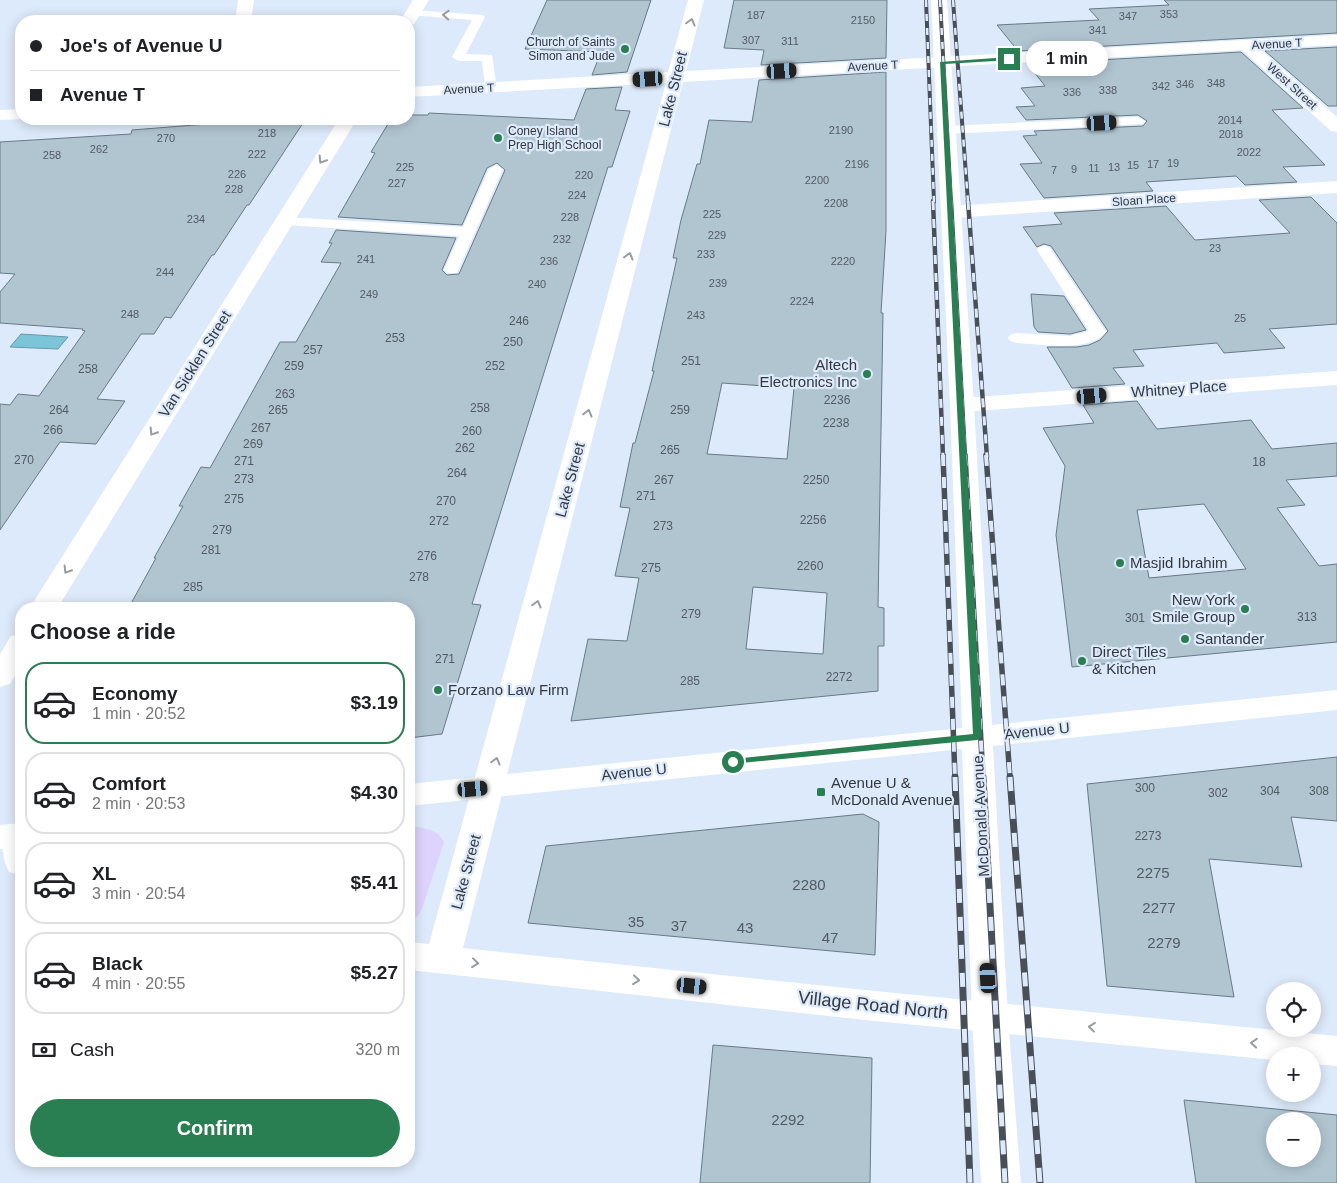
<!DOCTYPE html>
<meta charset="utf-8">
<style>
:root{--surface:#fff;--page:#f2f2f2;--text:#202124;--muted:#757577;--line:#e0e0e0;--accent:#2a7f52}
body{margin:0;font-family:Helvetica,sans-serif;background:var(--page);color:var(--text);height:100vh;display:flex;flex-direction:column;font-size:19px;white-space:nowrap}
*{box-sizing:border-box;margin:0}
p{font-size:16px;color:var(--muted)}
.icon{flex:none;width:28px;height:28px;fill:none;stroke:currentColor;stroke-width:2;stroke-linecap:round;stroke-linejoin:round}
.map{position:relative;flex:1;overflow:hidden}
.drawer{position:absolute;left:15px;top:602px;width:400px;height:565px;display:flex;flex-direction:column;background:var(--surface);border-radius:20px;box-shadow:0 2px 12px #0003}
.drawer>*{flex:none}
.hud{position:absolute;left:15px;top:15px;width:400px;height:110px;border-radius:20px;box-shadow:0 2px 12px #0003;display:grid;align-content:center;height:110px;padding:0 15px;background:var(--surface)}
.buttons{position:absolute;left:1266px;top:982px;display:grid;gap:10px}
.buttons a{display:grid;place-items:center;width:55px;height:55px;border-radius:50%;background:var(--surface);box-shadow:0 2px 12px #0003;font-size:25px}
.end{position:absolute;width:22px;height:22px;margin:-11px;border:6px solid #2a7f52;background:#fff;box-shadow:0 0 0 2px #fff}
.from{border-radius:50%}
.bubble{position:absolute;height:35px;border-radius:18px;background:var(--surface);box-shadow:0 2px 12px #0003;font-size:16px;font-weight:700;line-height:35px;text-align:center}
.car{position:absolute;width:15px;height:30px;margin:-15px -8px;border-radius:6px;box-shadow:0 0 4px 1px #0007;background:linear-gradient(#222 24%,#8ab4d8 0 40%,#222 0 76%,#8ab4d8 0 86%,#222 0)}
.hud b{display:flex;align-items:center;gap:18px;height:48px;font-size:19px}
.hud b+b{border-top:1px solid var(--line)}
.hud i{width:12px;height:12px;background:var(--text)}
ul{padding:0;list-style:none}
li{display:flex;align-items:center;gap:15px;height:82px;margin:0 10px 8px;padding:0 5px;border:2px solid var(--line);border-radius:20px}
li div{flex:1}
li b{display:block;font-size:19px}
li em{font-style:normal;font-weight:700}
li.current{border-color:var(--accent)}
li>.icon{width:45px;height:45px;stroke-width:1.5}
h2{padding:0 15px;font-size:22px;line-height:60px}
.pay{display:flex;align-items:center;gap:12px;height:55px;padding:0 15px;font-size:19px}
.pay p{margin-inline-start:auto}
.button{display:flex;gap:10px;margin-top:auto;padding:10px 15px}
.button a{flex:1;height:58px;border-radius:30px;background:var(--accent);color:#fff;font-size:20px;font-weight:700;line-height:58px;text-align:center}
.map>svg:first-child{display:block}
.green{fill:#ddd3fc}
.water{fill:#7cc4d7;stroke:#669aa9}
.building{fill:#b1c5d1;stroke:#687a85;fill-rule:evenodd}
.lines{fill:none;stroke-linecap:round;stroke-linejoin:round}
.service{fill:#fff;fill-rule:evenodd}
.minor{fill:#fff;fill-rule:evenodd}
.secondary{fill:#fff;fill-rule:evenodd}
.rail-far3-casing{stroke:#494f57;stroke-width:4}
.rail-far2-casing{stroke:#494f57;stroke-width:4.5}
.rail-far1-casing{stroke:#494f57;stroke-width:5.5}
.rail-casing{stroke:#494f57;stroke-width:7}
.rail-far3{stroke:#ddeafb;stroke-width:2.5;stroke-dasharray:7;stroke-linecap:butt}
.rail-far2{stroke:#ddeafb;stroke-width:3;stroke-dasharray:9;stroke-linecap:butt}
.rail-far1{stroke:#ddeafb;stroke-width:4;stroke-dasharray:11;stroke-linecap:butt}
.rail{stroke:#ddeafb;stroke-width:5;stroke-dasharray:14;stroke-linecap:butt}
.oneway{stroke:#999c9f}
.route{fill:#2a7f52}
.poi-dot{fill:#2a7f52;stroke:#ddeafb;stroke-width:2}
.labels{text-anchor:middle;stroke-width:4.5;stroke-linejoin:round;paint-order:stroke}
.far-number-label{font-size:11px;fill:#525b64}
.far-poi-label{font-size:12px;fill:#33383f;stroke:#ddeafb;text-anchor:end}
.far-street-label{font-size:12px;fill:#33383f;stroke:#ddeafb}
.number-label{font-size:12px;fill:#525b64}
.street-label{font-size:15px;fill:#33383f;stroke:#ddeafb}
.poi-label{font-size:15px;fill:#33383f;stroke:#ddeafb;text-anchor:start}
.near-number-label{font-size:15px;fill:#525b64}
.near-street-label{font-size:18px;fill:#33383f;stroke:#ddeafb}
</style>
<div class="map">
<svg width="1337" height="1183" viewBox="0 0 1337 1183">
<rect width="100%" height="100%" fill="#ddeafb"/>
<path class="green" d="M418 827C430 829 438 831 444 842L422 909 418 916 409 922V828Z"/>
<path class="water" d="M21 334 68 337 58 349 10 347Z"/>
<g class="building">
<path d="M547 0H651L627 72 592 75 601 52 525 49Z"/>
<path d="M734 0H887L886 58 761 65 764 50 724 48Z"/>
<path d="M1164 0H1337V33L1018 51 997 25 1099 20 1089 9 1169 5Z"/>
<path d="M1337 47V106H1328L1265 51Z"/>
<path d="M1241 52 1303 108 1272 110 1325 165 1283 167 1297 182 1245 185 1236 176 1146 182 1153 191 1044 198 1020 164 1042 163 1023 136 1037 135 1034 131 1143 126 1147 121 1138 115 1026 120 1016 107 1035 106 1021 88 1045 86 1028 64Z"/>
<path d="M886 72V231L881 313H883L878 607 884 608V646H878V691L571 721 588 639 627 641 639 578 615 576 630 508 620 507 633 443H635L654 371H652L677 258H673L681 220 697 164H700L709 120 752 122 759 80ZM722 383 794 388 787 459 707 454ZM753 587 827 593 823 654 746 649Z"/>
<path d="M622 87 615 110 630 111 612 167H608L472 604 481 605 442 734 409 738V609H128L156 558H154L183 506H179L201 467 210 468 280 342H296L341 263 321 262 332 243H329L336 230 456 238 442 270 447 275 459 274 505 170 497 163 487 168 462 225 338 217 375 153 371 152 391 119H409V115H428L429 113 574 120 586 89Z"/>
<path d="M257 120H305L249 205H247L214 255H212L171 318 165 317 154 334H141L97 399 125 401 96 444 60 442 0 530V404L10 405 18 394 39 396 85 331 82 330 83 329 0 323V292L15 274 0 273V142L131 134 132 130Z"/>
<path d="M1311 197 1337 223V324L1269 329 1285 348 1224 353 1217 343 1133 350 1144 366 1113 368 1125 384 1072 388 1047 347H1077L1089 345 1100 340 1108 331 1051 246 1044 244 1037 247 1023 227 1062 224 1054 213 1166 206 1195 240 1290 233 1259 200Z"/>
<path d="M1031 294 1064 296 1086 330 1070 334 1038 332 1034 327Z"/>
<path d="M1137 401 1157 429 1251 420 1272 449 1337 443V476L1286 480 1305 505 1277 508 1319 566 1337 564V642L1072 667 1056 535 1065 466 1043 428 1094 423 1083 405ZM1204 504 1246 569 1149 578 1137 510Z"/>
<path d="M1337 757V821L1291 817 1302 867 1209 859 1234 997 1107 986 1087 784Z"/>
<path d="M863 814 879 822 875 955 528 923 546 846Z"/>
<path d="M713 1045 872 1058 870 1183H700Z"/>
<path d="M1184 1100 1337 1115V1183H1196ZM1275 1121H1312V1159H1275Z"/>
</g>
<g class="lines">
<g class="service">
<path d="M413 10 483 15 485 17 466 54 492 55 497 88 495 91 491 92 485 88 482 61H458L452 57 472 20 409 15 407 13 409 11Z"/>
<path d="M1138 117 1145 121 1143 124 947 134 940 130 947 126Z"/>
<path d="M496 165 503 169 457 273H447L444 270 459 236 284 225 279 224 277 221 279 218 284 217 463 227 489 169Z"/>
<path d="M1044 246 1049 247 1106 332C1091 353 1038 344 1016 343L1010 341 1008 338 1010 335 1016 333 1070 336 1089 331 1037 250 1039 247Z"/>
</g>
<g class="minor">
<path d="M238 0H254L251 21H235Z"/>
<path d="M413 0H429L414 24 409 26V21H400Z"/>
<path d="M688 0H704L686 71 1337 35V45L1260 49 1337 117V132L1331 131 1242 50 683 82 463 948 865 990 1337 1036V1066L1312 1064V1056H1275V1060L865 1020 409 970V942L429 944 666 83 409 97V87L668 72Z"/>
<path d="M21 109V119H23L0 120V110Z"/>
<path d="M339 119H357L57 609H29Z"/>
<path d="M1337 181V193L951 218 944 216 941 212 944 208 951 206Z"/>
<path d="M1337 371V385L962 412 954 410 950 405 954 400 962 398Z"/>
<path d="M21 634V666L10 684 0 687V654L11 636Z"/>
<path d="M17 824 21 825V875L9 872C2 859 0 841 6 827Z"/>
</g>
<g class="secondary">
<path d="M931 0H947L974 405 992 725 1337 690V710L993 746 1008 1017 1021 1183H981L972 1017 962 749 409 806V784L962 728 950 405Z"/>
<path d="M21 823V847L0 849V825Z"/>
</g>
<g class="rail-far3-casing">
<g id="rail-far3">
<path d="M926 0 934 202"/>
<path d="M940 0 951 202"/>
<path d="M953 0 968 202"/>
</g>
</g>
<g class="rail-far2-casing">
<g id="rail-far2">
<path d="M933 201 943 457"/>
<path d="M951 201 965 457"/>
<path d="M968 201 987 457"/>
</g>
</g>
<g class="rail-far1-casing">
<g id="rail-far1">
<path d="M943 455 955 778"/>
<path d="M965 455 983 778"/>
<path d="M986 455 1010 778"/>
</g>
</g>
<g class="rail-casing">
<g id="rail">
<path d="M955 777 970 1183"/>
<path d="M983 777 1005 1183"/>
<path d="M1010 777 1040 1183"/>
</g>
</g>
<use href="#rail-far3" class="rail-far3"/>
<use href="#rail-far2" class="rail-far2"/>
<use href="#rail-far1" class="rail-far1"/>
<use href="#rail" class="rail"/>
</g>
<defs><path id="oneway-chevron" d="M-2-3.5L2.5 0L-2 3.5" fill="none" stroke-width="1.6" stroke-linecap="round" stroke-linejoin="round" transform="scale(1.25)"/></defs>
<g class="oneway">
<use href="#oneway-chevron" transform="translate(446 15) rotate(-177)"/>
<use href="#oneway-chevron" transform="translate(691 22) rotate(-75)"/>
<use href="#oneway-chevron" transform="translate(322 160) rotate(122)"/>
<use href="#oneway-chevron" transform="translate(629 256) rotate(-75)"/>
<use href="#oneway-chevron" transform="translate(588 413) rotate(-75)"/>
<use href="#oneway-chevron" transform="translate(153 432) rotate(122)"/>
<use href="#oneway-chevron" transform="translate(67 570) rotate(122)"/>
<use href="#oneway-chevron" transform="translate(537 604) rotate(-75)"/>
<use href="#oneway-chevron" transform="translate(496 761) rotate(-75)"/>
<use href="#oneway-chevron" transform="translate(475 963) rotate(6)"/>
<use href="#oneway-chevron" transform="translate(636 980) rotate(6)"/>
<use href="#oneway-chevron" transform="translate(1092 1027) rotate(-174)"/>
<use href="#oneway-chevron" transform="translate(1254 1043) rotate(-175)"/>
</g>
<path class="route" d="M1009 57 1011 60 945 64 982 737 977 740 730 764V759H733L973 734 940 62Z"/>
<g class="poi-dot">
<circle cx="625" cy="49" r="5"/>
<circle cx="498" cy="138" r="5"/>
<circle cx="867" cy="374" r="5"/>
<circle cx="1120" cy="563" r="5"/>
<circle cx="1245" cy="609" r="5"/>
<circle cx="1185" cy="639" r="5"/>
<circle cx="1082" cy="661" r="5"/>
<circle cx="438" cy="690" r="5"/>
<rect x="816" y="787" width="10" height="10" rx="2.5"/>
</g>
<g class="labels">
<g class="far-number-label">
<text x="1169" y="18">353</text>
<text x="756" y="19">187</text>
<text x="1128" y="20">347</text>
<text x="863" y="24">2150</text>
<text x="1098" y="34">341</text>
<text x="751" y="44">307</text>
<text x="790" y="45">311</text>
<text x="1216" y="87">348</text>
<text x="1185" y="88">346</text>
<text x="1161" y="90">342</text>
<text x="1108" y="94">338</text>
<text x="1072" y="96">336</text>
<text x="1230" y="124">2014</text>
<text x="841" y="134">2190</text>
<text x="267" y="137">218</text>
<text x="1231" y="138">2018</text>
<text x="166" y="142">270</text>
<text x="99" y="153">262</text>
<text x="1249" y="156">2022</text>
<text x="257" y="158">222</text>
<text x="52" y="159">258</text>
<text x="1173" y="167">19</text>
<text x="857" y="168">2196</text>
<text x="1153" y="168">17</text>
<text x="1133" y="169">15</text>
<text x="405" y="171">225</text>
<text x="1114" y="171">13</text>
<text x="1094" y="172">11</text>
<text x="1074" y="173">9</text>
<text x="1054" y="174">7</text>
<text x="237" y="178">226</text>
<text x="584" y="179">220</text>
<text x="817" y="184">2200</text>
<text x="397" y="187">227</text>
<text x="234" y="193">228</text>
<text x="577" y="199">224</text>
<text x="836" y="207">2208</text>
<text x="712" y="218">225</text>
<text x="570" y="221">228</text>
<text x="196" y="223">234</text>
<text x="717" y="239">229</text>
<text x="562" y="243">232</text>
<text x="1215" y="252">23</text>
<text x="706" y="258">233</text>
<text x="366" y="263">241</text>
<text x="549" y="265">236</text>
<text x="843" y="265">2220</text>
<text x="165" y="276">244</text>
<text x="718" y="287">239</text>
<text x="537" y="288">240</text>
<text x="369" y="298">249</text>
<text x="802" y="305">2224</text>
<text x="130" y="318">248</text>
<text x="696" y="319">243</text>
<text x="1240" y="322">25</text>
</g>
<g class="far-poi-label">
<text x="615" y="46">Church of Saints<tspan x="615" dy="14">Simon and Jude</tspan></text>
<text x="508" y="135" text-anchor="start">Coney Island<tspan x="508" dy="14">Prep High School</tspan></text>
</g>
<g class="far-street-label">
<text transform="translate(1277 44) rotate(-3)" y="4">Avenue T</text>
<text transform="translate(873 66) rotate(-3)" y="4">Avenue T</text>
<text transform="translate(1292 86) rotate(42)" y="4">West Street</text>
<text transform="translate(469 89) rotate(-3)" y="4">Avenue T</text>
<text transform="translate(1144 200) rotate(-4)" y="4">Sloan Place</text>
</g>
<g class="number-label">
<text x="519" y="325">246</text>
<text x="395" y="342">253</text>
<text x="513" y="346">250</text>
<text x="313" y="354">257</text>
<text x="691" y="365">251</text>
<text x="294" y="370">259</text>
<text x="495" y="370">252</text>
<text x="88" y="373">258</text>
<text x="285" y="398">263</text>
<text x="837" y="404">2236</text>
<text x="480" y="412">258</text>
<text x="59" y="414">264</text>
<text x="278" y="414">265</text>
<text x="680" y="414">259</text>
<text x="836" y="427">2238</text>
<text x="261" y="432">267</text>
<text x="53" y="434">266</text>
<text x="472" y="435">260</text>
<text x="253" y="448">269</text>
<text x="465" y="452">262</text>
<text x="670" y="454">265</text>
<text x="24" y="464">270</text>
<text x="244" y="465">271</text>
<text x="1259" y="466">18</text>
<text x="457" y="477">264</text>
<text x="244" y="483">273</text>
<text x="664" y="484">267</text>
<text x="816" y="484">2250</text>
<text x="646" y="500">271</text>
<text x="234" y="503">275</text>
<text x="446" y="505">270</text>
<text x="813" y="524">2256</text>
<text x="439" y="525">272</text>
<text x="663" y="530">273</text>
<text x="222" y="534">279</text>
<text x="211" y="554">281</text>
<text x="427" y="560">276</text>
<text x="810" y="570">2260</text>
<text x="651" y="572">275</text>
<text x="419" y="581">278</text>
<text x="193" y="591">285</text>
<text x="691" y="618">279</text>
<text x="1307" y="621">313</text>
<text x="1135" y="622">301</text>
<text x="445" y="663">271</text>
<text x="839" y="681">2272</text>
<text x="690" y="685">285</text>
<text x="1145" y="792">300</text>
<text x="1270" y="795">304</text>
<text x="1319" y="795">308</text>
<text x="1218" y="797">302</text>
<text x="1148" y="840">2273</text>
</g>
<g class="street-label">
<text transform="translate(673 89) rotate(-76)" y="5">Lake Street</text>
<text transform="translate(195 364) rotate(-58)" y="5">Van Sicklen Street</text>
<text transform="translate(1179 389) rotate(-4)" y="5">Whitney Place</text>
<text transform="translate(570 480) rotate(-75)" y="5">Lake Street</text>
<text transform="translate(1037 731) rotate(-6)" y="5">Avenue U</text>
<text transform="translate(634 772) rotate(-6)" y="5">Avenue U</text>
<text transform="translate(981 816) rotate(-93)" y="5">McDonald Avenue</text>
<text transform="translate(466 872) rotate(-75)" y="5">Lake Street</text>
</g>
<g class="poi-label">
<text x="857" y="370" text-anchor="end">Altech<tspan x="857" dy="17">Electronics Inc</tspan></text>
<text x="1130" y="568">Masjid Ibrahim</text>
<text x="1235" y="605" text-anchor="end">New York<tspan x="1235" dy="17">Smile Group</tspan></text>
<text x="1195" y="644">Santander</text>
<text x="1092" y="657">Direct Tiles<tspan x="1092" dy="17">&amp; Kitchen</tspan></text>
<text x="448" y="695">Forzano Law Firm</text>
<text x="831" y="788">Avenue U &amp;<tspan x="831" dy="17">McDonald Avenue</tspan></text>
</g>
<g class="near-number-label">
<text x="1153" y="878">2275</text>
<text x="809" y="890">2280</text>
<text x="1159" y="913">2277</text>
<text x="636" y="927">35</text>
<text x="679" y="931">37</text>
<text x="745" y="933">43</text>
<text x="830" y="943">47</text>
<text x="1164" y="948">2279</text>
<text x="788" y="1125">2292</text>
</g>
<g class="near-street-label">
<text transform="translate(873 1005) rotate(6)" y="6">Village Road North</text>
</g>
</g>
</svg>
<div class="buttons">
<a><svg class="icon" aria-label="locate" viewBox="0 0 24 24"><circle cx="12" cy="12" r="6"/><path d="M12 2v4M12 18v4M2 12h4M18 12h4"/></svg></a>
<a>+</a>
<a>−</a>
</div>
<i class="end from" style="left:733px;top:762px"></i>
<i class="end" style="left:1009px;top:59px"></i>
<div class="bubble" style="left:1026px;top:41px;width:82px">1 min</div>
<i class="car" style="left:782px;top:71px;rotate:87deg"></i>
<i class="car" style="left:648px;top:79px;rotate:267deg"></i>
<i class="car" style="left:1102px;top:123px;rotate:87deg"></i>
<i class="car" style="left:1092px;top:396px;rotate:85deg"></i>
<i class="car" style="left:473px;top:789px;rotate:85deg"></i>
<i class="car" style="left:988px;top:978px;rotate:357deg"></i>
<i class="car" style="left:692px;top:986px;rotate:96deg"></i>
<div class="hud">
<b><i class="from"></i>Joe's of Avenue U</b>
<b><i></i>Avenue T</b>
</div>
<section class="drawer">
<h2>Choose a ride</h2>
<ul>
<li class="current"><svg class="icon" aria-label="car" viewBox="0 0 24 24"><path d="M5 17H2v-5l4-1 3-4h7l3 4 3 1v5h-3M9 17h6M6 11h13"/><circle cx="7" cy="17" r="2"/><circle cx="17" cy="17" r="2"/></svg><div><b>Economy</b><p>1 min · 20:52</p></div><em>$3.19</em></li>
<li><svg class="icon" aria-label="car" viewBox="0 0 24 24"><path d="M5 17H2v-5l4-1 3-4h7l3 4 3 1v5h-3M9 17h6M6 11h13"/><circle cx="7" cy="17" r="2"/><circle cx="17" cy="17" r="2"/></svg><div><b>Comfort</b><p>2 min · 20:53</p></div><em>$4.30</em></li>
<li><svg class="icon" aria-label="car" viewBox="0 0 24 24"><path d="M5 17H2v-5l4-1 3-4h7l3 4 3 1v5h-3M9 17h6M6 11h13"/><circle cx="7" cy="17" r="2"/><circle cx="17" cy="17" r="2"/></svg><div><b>XL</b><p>3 min · 20:54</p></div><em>$5.41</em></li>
<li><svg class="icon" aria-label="car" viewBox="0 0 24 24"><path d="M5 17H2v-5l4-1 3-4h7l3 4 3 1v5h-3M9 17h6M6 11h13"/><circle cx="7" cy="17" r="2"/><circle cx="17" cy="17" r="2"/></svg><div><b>Black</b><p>4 min · 20:55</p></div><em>$5.27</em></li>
</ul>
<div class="pay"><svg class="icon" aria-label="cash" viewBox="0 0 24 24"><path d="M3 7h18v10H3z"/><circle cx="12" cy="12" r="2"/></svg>Cash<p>320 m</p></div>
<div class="button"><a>Confirm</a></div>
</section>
</div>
